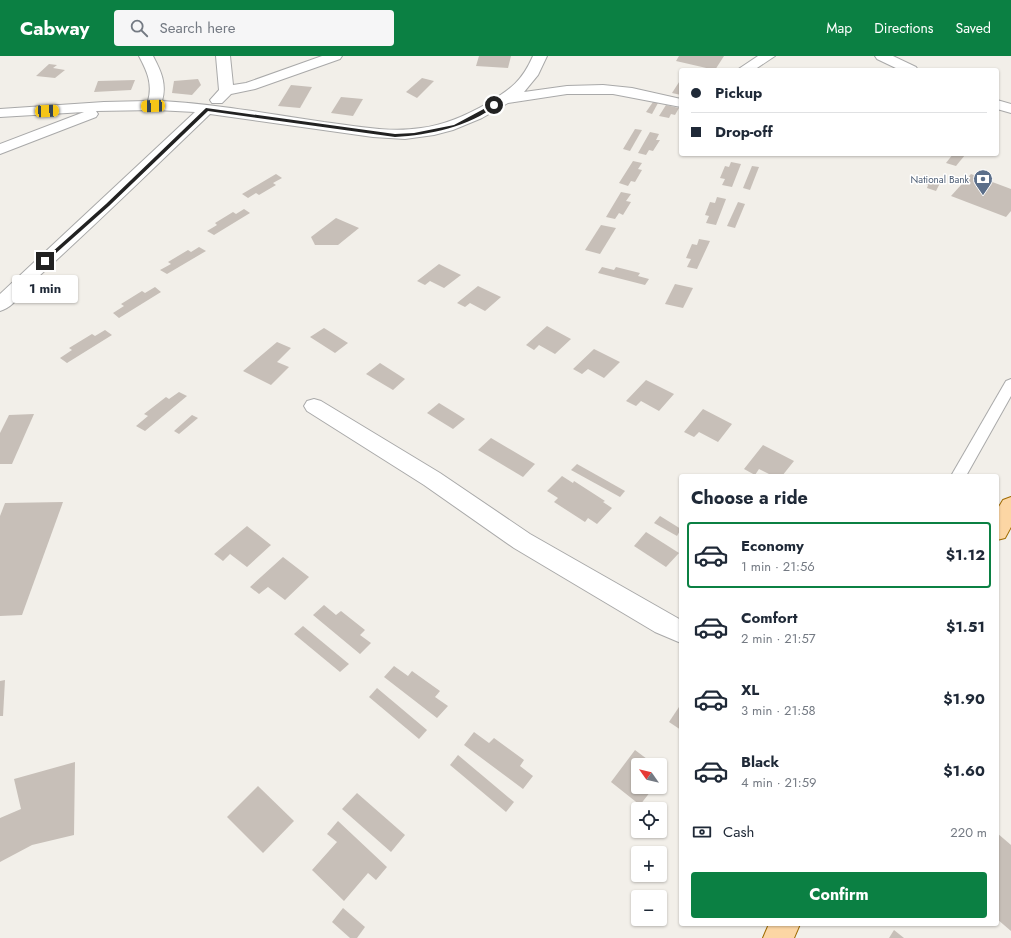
<!DOCTYPE html>
<meta charset="utf-8">
<style>
:root{--surface:#fff;--page:#f6f6f7;--text:#1f2937;--muted:#747a83;--line:#e0e1e3;--accent:#0b8043}
body{margin:0;font-family:Jost,sans-serif;background:var(--page);color:var(--text);height:100vh;display:flex;flex-direction:column;font-size:15px;white-space:nowrap}
*{box-sizing:border-box;margin:0}
p{font-size:13px;color:var(--muted)}
.icon{flex:none;width:22px;height:22px;fill:none;stroke:currentColor;stroke-width:2;stroke-linecap:round;stroke-linejoin:round}
.map{position:relative;flex:1;overflow:hidden}
.drawer{position:absolute;left:679px;top:418px;width:320px;height:452px;display:flex;flex-direction:column;background:var(--surface);border-radius:4px;box-shadow:0 1px 3px #0004}
.drawer>*{flex:none}
.top-card{position:absolute;left:679px;top:12px;width:320px;height:88px;border-radius:4px;box-shadow:0 1px 3px #0004;display:grid;align-content:center;height:88px;padding:0 12px;background:var(--surface)}
.needle{width:26px;rotate:304deg}
.fabs{position:absolute;left:631px;top:702px;display:grid;gap:8px}
.fabs a{display:grid;place-items:center;width:36px;height:36px;border-radius:4px;background:var(--surface);box-shadow:0 1px 3px #0004;font-size:20px}
.end{position:absolute;width:18px;height:18px;margin:-9px;border:5px solid #222;background:#fff;box-shadow:0 0 0 2px #fff}
.from{border-radius:50%}
.bubble{position:absolute;height:28px;border-radius:4px;background:var(--surface);box-shadow:0 1px 3px #0004;font-size:13px;font-weight:700;line-height:28px;text-align:center}
.car{position:absolute;width:12px;height:24px;margin:-12px -6px;border-radius:5px;box-shadow:0 0 3px 1px #0007;background:linear-gradient(#f5c518 24%,#345 0 40%,#f5c518 0 76%,#345 0 86%,#f5c518 0)}
.top-card b{display:flex;align-items:center;gap:14px;height:38px;font-size:15px}
.top-card b+b{border-top:1px solid var(--line)}
.top-card i{width:10px;height:10px;background:var(--text)}
ul{padding:0;list-style:none}
li{display:flex;align-items:center;gap:12px;height:66px;margin:0 8px 6px;padding:0 4px;border:2px solid transparent;border-radius:4px}
li div{flex:1}
li b{display:block;font-size:15px}
li em{font-style:normal;font-weight:700}
li.selected{border-color:var(--accent)}
li>.icon{width:36px;height:36px;stroke-width:1.5}
h2{padding:0 12px;font-size:18px;line-height:48px}
.pay{display:flex;align-items:center;gap:10px;height:44px;padding:0 12px;font-size:15px}
.pay p{margin-inline-start:auto}
.action{display:flex;gap:8px;margin-top:auto;padding:8px 12px}
.action a{flex:1;height:46px;border-radius:4px;background:var(--accent);color:#fff;font-size:16px;font-weight:700;line-height:46px;text-align:center}
header{display:flex;align-items:center;gap:24px;box-sizing:border-box;height:56px;padding:0 20px;background:var(--accent);color:#fff}
header strong{font-size:19px}
nav{display:flex;gap:22px;margin-inline-start:auto;font-size:14px}
.search{width:280px;height:36px;background:var(--page);display:flex;align-items:center;gap:10px;box-sizing:border-box;padding:0 14px;border-radius:4px;color:var(--muted);font-size:15px}
.map>svg:first-child{display:block}
.building{fill:#c7bfb8}
.lines{fill:none;stroke-linecap:round;stroke-linejoin:round}
.service-casing{stroke:#a9a9a9;stroke-width:2}
.minor-casing{stroke:#a9a9a9;stroke-width:2}
.primary-casing{stroke:#a06b00;stroke-width:2}
.service{fill:#fff;fill-rule:evenodd}
.minor{fill:#fff;fill-rule:evenodd}
.primary{fill:#fcd6a4;fill-rule:evenodd}
.route{fill:#222}
.labels{text-anchor:middle;stroke-width:3;stroke-linejoin:round;paint-order:stroke}
.far-service-label{font-size:10px;fill:#4e5e75;stroke:#fff;text-anchor:end}
</style>
<header>
<strong>Cabway</strong>
<div class="search"><svg class="icon" aria-label="search" viewBox="0 0 24 24"><circle cx="10" cy="10" r="6"/><path d="M15 15l6 6"/></svg>Search here</div>
<nav><a>Map</a><a>Directions</a><a>Saved</a></nav>
</header>
<div class="map">
<svg width="1011" height="882" viewBox="0 0 1011 882">
<rect width="100%" height="100%" fill="#f2efe9"/>
<g class="building">
<path d="M479 0H511L508 12 476 10Z"/>
<path d="M679 0H724L715 14 676 5Z"/>
<path d="M49 8 57 9 53 12 65 14 55 22 36 20Z"/>
<path d="M422 22 434 25 417 42 406 36Z"/>
<path d="M198 23 201 29 192 39 172 37 174 25Z"/>
<path d="M681 23V39L672 37Z"/>
<path d="M135 24 131 34 94 36 98 25Z"/>
<path d="M291 29 312 31 300 52 278 50Z"/>
<path d="M341 41 363 43 353 60 331 57Z"/>
<path d="M653 46 658 47 652 58 646 56Z"/>
<path d="M666 49 679 52 675 59 671 58 669 62 659 60Z"/>
<path d="M635 73 642 74 630 95 623 93Z"/>
<path d="M650 76 659 78 656 84H660L653 95 649 94 646 99 638 97Z"/>
<path d="M953 98 965 99 956 110 946 107Z"/>
<path d="M633 105 642 107 638 113 642 114 635 126 631 125 628 130 619 127Z"/>
<path d="M731 106 741 108 732 131 722 129 725 123 720 122 725 110 729 111Z"/>
<path d="M752 110 759 111 750 134 743 132Z"/>
<path d="M276 118 282 122 273 127 276 129 259 139 256 137 248 142 242 138Z"/>
<path d="M971 118 1011 133V155L1006 161 951 140Z"/>
<path d="M927 120 941 125 936 135 927 132 928 129 923 127Z"/>
<path d="M621 136 631 138 626 145 631 146 623 159 619 157 615 163 606 161Z"/>
<path d="M717 141 726 143 716 169 706 167 709 160 705 159 710 146 715 147Z"/>
<path d="M738 146 745 148 735 172 727 170Z"/>
<path d="M244 153 250 157 214 179 207 175 217 169 215 167 233 156 236 158Z"/>
<path d="M336 162 359 172 338 189H315L311 181Z"/>
<path d="M601 169 616 172 600 198 585 194Z"/>
<path d="M699 183 710 185 697 213 687 211 691 203 686 202 692 188 697 189Z"/>
<path d="M199 191 206 195 167 218 160 214 171 208 168 206 188 194 191 196Z"/>
<path d="M439 208 461 219 444 232 430 225 425 229 417 225Z"/>
<path d="M602 211 614 214 616 211 640 217 638 220 649 223 645 229 598 217Z"/>
<path d="M675 228 693 232 683 252 665 248Z"/>
<path d="M478 230 501 241 485 255 470 247 465 251 457 247Z"/>
<path d="M155 231 161 236 119 262 113 257 124 250 121 248 142 235 145 237Z"/>
<path d="M547 270 571 283 555 298 539 289 534 294 526 289Z"/>
<path d="M324 272 348 287 335 297 310 281Z"/>
<path d="M105 274 112 279 67 307 60 302 72 294 69 292 92 278 95 280Z"/>
<path d="M277 286 291 292 277 306 289 311 271 329 243 315Z"/>
<path d="M594 293 620 306 604 322 588 313 582 318 573 313Z"/>
<path d="M380 307 405 323 393 334 366 318Z"/>
<path d="M646 324 674 338 659 355 641 345 636 350 626 345Z"/>
<path d="M179 336 187 340 145 375 136 370 148 360 144 358 166 341 169 343Z"/>
<path d="M439 347 465 363 453 373 427 357Z"/>
<path d="M703 353 732 368 718 386 699 376 694 381 684 376Z"/>
<path d="M34 358 12 408H0V377L9 359Z"/>
<path d="M192 359 198 362 179 378 174 375Z"/>
<path d="M491 382 535 408 523 421 478 394Z"/>
<path d="M763 389 794 405 782 420H773L759 413 755 419 744 413Z"/>
<path d="M577 408 625 435 620 441 571 414Z"/>
<path d="M562 420 573 427 574 425 605 445 603 446 612 452 597 468 588 462 585 466 554 446 558 442 547 435Z"/>
<path d="M63 446 22 559 0 560V460L5 447Z"/>
<path d="M660 460 681 473 677 480 654 467Z"/>
<path d="M247 470 271 489 247 511 230 498 223 505 214 498Z"/>
<path d="M646 476 679 497 666 511 634 490Z"/>
<path d="M283 501 309 521 285 544 268 531 259 538 250 531Z"/>
<path d="M324 549 336 559 341 555 365 574 360 579 371 587 360 598 313 559Z"/>
<path d="M303 570 349 608 340 616 294 578Z"/>
<path d="M394 610 408 620 412 615 440 635 435 641 448 650 437 662 384 621Z"/>
<path d="M5 624 3 660H0V625Z"/>
<path d="M377 632 427 674 419 683 369 641Z"/>
<path d="M681 648V674L669 666Z"/>
<path d="M474 676 489 687 494 682 524 704 520 710 533 720 523 733 464 689Z"/>
<path d="M635 694 655 709H638V731H654L640 749 611 726Z"/>
<path d="M458 699 514 746 506 756 450 709Z"/>
<path d="M75 706 74 779 32 789 0 806V762L21 753 14 723Z"/>
<path d="M258 730 294 765 263 797 227 761Z"/>
<path d="M357 737 405 779 391 796 342 753Z"/>
<path d="M338 765 387 811 376 824 368 817 344 845 312 814 337 786 327 778Z"/>
<path d="M997 777 1011 789V875L997 863Z"/>
<path d="M343 852 365 871 357 882H350L332 866Z"/>
<path d="M894 874 904 882H889Z"/>
</g>
<g class="lines">
<g class="service-casing">
<path id="service" d="M1011 323V340L966 420H951L1006 325Z"/>
</g>
<g class="minor-casing">
<g id="minor">
<path d="M139 0H153C161 15 167 28 162 45 216 48 270 58 324 66 356 70 389 77 421 72 445 69 467 59 488 47 511 33 522 25 533 0H547L538 19 524 36 567 30 603 29 632 32 681 43V51L613 38H567L508 47 482 62 453 74 434 79 405 83 373 81 210 58C153 113 96 168 38 221 26 231 15 251 0 255V238L195 56 156 54 96 55 98 58 96 61 0 98V88L84 56 0 61V53L104 46 148 45C153 28 147 15 139 0Z"/>
<path d="M216 0H230L233 29 246 27 322 0H342L340 3 255 33 231 38 222 47H212L210 44 219 34Z"/>
<path d="M758 0H775L754 14H737Z"/>
<path d="M875 0H893L916 11 918 14H900L877 3Z"/>
<path d="M997 44 1011 48V57L997 53Z"/>
<path d="M314 343 321 345 440 417 530 478 681 564V587L655 576 514 492 424 429 307 355 304 350 307 345Z"/>
</g>
</g>
<g class="primary-casing">
<g id="primary">
<path d="M1011 441V471L1005 482 997 484V454L1003 444Z"/>
<path d="M769 868H800L794 882H763Z"/>
</g>
</g>
<use href="#service" class="service"/>
<use href="#minor" class="minor"/>
<use href="#primary" class="primary"/>
</g>
<path class="route" d="M493 48 497 49C468 71 430 79 395 81L208 55 109 150 46 206 42 205 106 148 206 52 395 78 414 77 454 69Z"/>
<defs>
<g id="bank-pin" transform="scale(1)"><path d="M0 17L-7.5 6A9.5 9.5 0 1 1 7.5 6Z" fill="#5c6f8a" stroke="#fff"/><path d="M-6-4H6V4H-6ZM0-2.3a2.3 2.3 0 1 0 0 4.6a2.3 2.3 0 1 0 0-4.6Z" fill="#fff"/></g>
</defs>
<g fill-rule="evenodd">
<use href="#bank-pin" x="983" y="123"/>
</g>
<g class="labels">
<g class="far-service-label">
<text x="969" y="127">National Bank</text>
</g>
</g>
</svg>
<div class="fabs">
<a><svg class="needle" viewBox="-14 -14 28 28"><path d="M0-13l5 13h-10z" fill="#e53935"/><path d="M0 13l5-13h-10z" fill="#747a83"/></svg></a>
<a><svg class="icon" aria-label="locate" viewBox="0 0 24 24"><circle cx="12" cy="12" r="6"/><path d="M12 2v4M12 18v4M2 12h4M18 12h4"/></svg></a>
<a>+</a>
<a>−</a>
</div>
<i class="end from" style="left:494px;top:49px"></i>
<i class="end" style="left:45px;top:205px"></i>
<div class="bubble" style="left:12px;top:219px;width:66px">1 min</div>
<i class="car" style="left:153px;top:50px;rotate:268deg"></i>
<i class="car" style="left:47px;top:55px;rotate:87deg"></i>
<div class="top-card">
<b><i class="from"></i>Pickup</b>
<b><i></i>Drop-off</b>
</div>
<section class="drawer">
<h2>Choose a ride</h2>
<ul>
<li class="selected"><svg class="icon" aria-label="car" viewBox="0 0 24 24"><path d="M5 17H2v-5l4-1 3-4h7l3 4 3 1v5h-3M9 17h6M6 11h13"/><circle cx="7" cy="17" r="2"/><circle cx="17" cy="17" r="2"/></svg><div><b>Economy</b><p>1 min · 21:56</p></div><em>$1.12</em></li>
<li><svg class="icon" aria-label="car" viewBox="0 0 24 24"><path d="M5 17H2v-5l4-1 3-4h7l3 4 3 1v5h-3M9 17h6M6 11h13"/><circle cx="7" cy="17" r="2"/><circle cx="17" cy="17" r="2"/></svg><div><b>Comfort</b><p>2 min · 21:57</p></div><em>$1.51</em></li>
<li><svg class="icon" aria-label="car" viewBox="0 0 24 24"><path d="M5 17H2v-5l4-1 3-4h7l3 4 3 1v5h-3M9 17h6M6 11h13"/><circle cx="7" cy="17" r="2"/><circle cx="17" cy="17" r="2"/></svg><div><b>XL</b><p>3 min · 21:58</p></div><em>$1.90</em></li>
<li><svg class="icon" aria-label="car" viewBox="0 0 24 24"><path d="M5 17H2v-5l4-1 3-4h7l3 4 3 1v5h-3M9 17h6M6 11h13"/><circle cx="7" cy="17" r="2"/><circle cx="17" cy="17" r="2"/></svg><div><b>Black</b><p>4 min · 21:59</p></div><em>$1.60</em></li>
</ul>
<div class="pay"><svg class="icon" aria-label="cash" viewBox="0 0 24 24"><path d="M3 7h18v10H3z"/><circle cx="12" cy="12" r="2"/></svg>Cash<p>220 m</p></div>
<div class="action"><a>Confirm</a></div>
</section>
</div>
